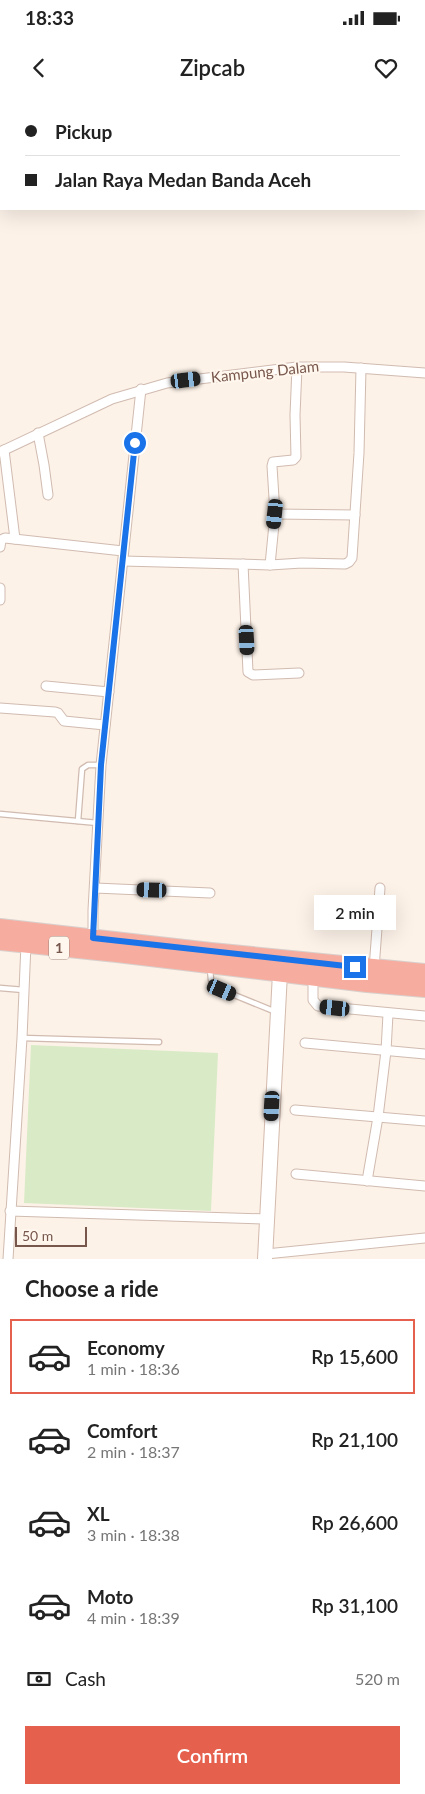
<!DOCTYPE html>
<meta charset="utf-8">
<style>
:root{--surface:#fff;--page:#f6f6f6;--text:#222;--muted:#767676;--line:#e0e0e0;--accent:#e6604e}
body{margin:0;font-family:Lato,sans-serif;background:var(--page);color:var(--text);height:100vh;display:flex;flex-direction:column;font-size:19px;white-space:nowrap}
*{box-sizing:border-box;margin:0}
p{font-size:16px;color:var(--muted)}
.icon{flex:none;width:28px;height:28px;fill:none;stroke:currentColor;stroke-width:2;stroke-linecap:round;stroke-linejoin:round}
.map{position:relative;height:1159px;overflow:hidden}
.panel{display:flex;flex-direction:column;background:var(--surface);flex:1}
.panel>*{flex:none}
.hud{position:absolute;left:0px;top:0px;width:425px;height:110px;box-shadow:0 5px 20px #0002;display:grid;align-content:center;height:110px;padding:0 25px;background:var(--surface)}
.scale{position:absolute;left:15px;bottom:12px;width:72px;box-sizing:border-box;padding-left:5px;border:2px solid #77564b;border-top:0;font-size:14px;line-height:18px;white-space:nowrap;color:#77564b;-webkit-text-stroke:4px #fff7ee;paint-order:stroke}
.end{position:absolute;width:22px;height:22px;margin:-11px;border:6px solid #1a73e8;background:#fff;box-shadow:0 0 0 2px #fff}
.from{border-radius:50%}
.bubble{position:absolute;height:35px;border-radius:0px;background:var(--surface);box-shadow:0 5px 20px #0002;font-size:16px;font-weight:600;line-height:35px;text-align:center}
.car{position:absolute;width:15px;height:30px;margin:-15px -8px;border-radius:6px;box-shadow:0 0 4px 1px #0007;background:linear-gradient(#222 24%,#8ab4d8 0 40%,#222 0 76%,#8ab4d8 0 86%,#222 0)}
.hud b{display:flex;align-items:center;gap:18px;height:48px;font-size:19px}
.hud b+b{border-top:1px solid var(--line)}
.hud i{width:12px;height:12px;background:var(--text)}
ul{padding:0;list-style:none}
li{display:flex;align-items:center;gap:15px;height:75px;margin:0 10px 8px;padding:0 15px;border:2px solid transparent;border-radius:0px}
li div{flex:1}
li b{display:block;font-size:19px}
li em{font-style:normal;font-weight:600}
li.selected{border-color:var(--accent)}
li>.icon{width:45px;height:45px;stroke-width:1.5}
h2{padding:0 25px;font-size:22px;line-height:60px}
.pay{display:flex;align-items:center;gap:12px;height:55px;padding:0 25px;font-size:19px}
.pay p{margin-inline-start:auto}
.primary-button{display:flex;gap:10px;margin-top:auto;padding:10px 25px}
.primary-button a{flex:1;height:58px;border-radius:0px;background:var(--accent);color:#fff;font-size:20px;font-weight:600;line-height:58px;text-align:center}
.status{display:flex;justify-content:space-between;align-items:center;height:35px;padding:0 25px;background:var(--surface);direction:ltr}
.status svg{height:14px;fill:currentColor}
header{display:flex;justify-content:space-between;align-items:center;height:65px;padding:0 25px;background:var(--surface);font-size:22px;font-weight:600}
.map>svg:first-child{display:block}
.green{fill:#d9ebc6}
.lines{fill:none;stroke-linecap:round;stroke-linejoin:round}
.lane-casing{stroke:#d1bbb0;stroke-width:7}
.street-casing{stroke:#d1bbb0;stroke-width:11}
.secondary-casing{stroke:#d4baad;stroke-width:16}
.highway-casing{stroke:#d9d0cd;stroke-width:20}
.lane{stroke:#fff;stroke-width:4.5}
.street{stroke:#fff;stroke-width:9}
.secondary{stroke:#fff;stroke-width:14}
.highway{stroke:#f6ad9f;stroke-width:18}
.route{stroke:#1a73e8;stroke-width:6}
.labels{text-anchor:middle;stroke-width:4;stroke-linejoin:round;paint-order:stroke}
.shield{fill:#fff7ee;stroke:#a0867c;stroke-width:1}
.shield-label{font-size:14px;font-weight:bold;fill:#77564b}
.street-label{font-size:15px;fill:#77564b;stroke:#fff7ee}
</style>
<div class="status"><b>18:33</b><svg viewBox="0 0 49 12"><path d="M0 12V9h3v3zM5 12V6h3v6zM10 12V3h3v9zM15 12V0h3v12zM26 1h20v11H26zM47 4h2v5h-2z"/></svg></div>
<header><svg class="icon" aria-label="back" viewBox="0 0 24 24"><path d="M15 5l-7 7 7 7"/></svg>Zipcab<svg class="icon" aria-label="heart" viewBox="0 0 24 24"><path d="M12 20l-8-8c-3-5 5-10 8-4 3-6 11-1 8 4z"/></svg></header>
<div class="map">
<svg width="425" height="1159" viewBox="0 0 425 1159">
<rect width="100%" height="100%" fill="#fcf2e8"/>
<path class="green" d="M31 945 218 953 211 1111 24 1103Z"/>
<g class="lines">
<g class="lane-casing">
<g id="lane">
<path d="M0 714 98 723"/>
<path d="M78 721 82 669 88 665H101"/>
<path d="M210 869 211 880 222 890 276 912"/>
<path d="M0 888 24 890"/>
<path d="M22 938 159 942"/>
</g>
</g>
<g class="street-casing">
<g id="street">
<path d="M38 333 44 365 48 395"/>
<path d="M4 350 15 439"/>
<path d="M0 352 112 299 167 283 297 267H344L425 273"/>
<path d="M275 414 355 415"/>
<path d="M0 447 1 440 5 438 123 451"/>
<path d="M123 461 270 465 275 414 272 366 273 362 293 360 296 357 295 315 297 267"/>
<path d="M243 464 248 572 253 575 299 573"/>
<path d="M270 465 302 463 345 464 349 462 352 458 359 353 361 268"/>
<path d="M0 488V500"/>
<path d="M46 586 109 592"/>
<path d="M0 608 55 612 58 613 64 621 105 625"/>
<path d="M95 788 210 793"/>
<path d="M93 838V810L101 665 141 289"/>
<path d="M374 869 380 788"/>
<path d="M313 877V900L318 906 425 916"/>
<path d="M305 943 425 954"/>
<path d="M295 1010 425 1021"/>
<path d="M296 1074 425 1086"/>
<path d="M367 1081 378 1017 386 951 388 914"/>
<path d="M10 1111 266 1119"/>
<path d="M266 1154 425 1138"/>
<path d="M8 1159 22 938 26 844"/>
</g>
</g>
<g class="secondary-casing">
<path id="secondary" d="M265 1159 280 873"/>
</g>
<g class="highway-casing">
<g id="highway">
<path d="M0 828 211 852 425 873"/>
<path d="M0 841 117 853 367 883 425 888"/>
</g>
</g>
<use href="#lane" class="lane"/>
<use href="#street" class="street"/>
<use href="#secondary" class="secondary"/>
<use href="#highway" class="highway"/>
</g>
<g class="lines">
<path class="route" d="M135 343 101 665 93 838 355 867"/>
</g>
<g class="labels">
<rect class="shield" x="49" y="836.5" width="20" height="23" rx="4"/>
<g class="shield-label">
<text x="59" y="853">1</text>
</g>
<g class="street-label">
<text transform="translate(265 272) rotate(-6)" y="5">Kampung Dalam</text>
</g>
</g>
</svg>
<div class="scale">50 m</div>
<i class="end from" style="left:135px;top:343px"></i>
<i class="end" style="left:355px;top:867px"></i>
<div class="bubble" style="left:314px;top:795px;width:82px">2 min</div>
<i class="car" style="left:186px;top:280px;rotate:83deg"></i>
<i class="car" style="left:275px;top:414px;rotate:186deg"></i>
<i class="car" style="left:247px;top:540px;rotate:177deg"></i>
<i class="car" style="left:152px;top:790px;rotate:272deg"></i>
<i class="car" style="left:222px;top:890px;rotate:113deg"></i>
<i class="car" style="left:335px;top:908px;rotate:276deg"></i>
<i class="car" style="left:272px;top:1006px;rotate:183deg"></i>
<div class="hud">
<b><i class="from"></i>Pickup</b>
<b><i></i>Jalan Raya Medan Banda Aceh</b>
</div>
</div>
<section class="panel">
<h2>Choose a ride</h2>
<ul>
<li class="selected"><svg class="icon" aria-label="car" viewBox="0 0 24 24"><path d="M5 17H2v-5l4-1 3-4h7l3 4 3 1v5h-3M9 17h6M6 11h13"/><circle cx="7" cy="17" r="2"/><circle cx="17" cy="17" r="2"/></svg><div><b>Economy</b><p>1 min · 18:36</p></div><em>Rp 15,600</em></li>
<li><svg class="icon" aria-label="car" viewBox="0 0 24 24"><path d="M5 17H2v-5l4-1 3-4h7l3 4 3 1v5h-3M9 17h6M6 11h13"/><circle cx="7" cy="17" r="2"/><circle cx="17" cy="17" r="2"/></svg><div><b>Comfort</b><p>2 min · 18:37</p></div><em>Rp 21,100</em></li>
<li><svg class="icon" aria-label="car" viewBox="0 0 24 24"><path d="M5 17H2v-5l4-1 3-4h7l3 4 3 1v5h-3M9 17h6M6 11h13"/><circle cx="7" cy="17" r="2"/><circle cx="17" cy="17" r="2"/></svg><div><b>XL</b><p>3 min · 18:38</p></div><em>Rp 26,600</em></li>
<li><svg class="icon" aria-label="car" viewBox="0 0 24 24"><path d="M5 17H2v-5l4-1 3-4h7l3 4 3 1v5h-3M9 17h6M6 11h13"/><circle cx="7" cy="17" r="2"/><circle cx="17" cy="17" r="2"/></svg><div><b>Moto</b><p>4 min · 18:39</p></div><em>Rp 31,100</em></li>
</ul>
<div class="pay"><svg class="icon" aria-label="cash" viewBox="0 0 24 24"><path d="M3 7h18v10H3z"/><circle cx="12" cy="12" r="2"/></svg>Cash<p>520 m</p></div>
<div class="primary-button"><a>Confirm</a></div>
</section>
